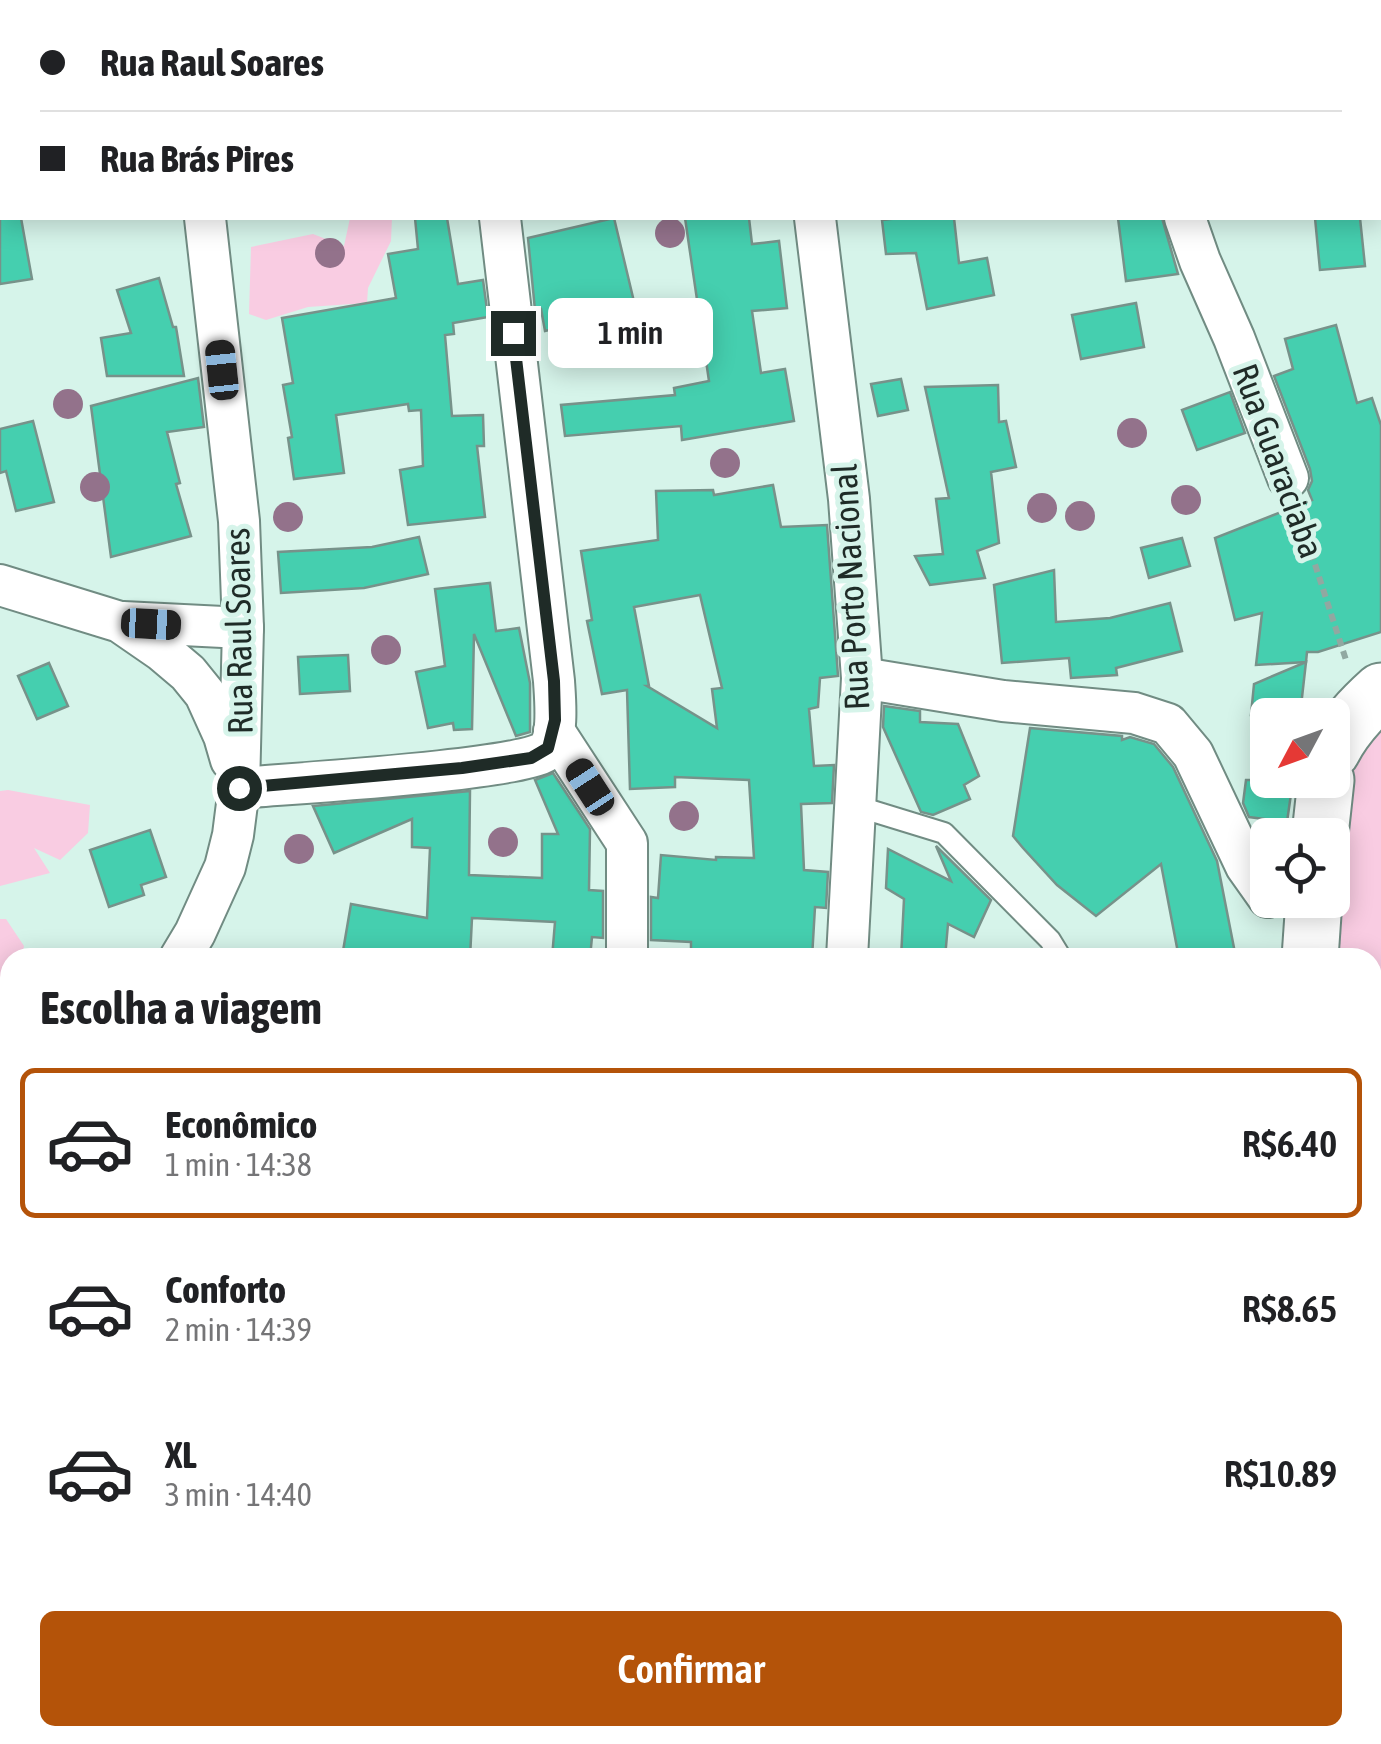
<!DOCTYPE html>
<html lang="pt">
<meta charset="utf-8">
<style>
:root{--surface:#fff;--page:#f2f2f2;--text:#202124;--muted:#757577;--line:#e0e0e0;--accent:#b45309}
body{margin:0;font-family:"Asap Condensed",sans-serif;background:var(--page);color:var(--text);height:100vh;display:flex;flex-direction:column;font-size:38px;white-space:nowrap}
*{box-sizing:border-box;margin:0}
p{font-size:32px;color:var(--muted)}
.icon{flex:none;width:55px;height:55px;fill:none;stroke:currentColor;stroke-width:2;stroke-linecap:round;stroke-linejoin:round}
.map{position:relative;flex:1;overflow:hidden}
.drawer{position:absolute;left:0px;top:948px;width:1382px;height:798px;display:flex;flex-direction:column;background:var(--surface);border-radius:30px 30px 0 0;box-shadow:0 5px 25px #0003}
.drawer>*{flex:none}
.hud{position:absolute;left:0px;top:0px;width:1382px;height:220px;box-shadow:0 5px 25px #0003;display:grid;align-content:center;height:220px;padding:0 40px;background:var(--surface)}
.needle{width:65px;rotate:229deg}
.tools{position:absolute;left:1250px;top:698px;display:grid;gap:20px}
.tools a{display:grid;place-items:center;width:100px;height:100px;border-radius:15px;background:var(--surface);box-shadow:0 5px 25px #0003;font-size:50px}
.end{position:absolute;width:45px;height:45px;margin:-22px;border:12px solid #1f2b27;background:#fff;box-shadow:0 0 0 5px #fff}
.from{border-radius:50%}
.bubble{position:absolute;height:70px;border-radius:15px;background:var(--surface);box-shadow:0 5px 25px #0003;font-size:32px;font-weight:600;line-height:70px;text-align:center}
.car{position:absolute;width:30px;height:60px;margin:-30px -15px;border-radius:12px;box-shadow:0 0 8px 2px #0007;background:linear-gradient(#222 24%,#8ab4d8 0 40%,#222 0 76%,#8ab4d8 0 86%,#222 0)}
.hud b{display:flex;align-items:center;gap:35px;height:95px;font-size:38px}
.hud b+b{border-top:2px solid var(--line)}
.hud i{width:25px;height:25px;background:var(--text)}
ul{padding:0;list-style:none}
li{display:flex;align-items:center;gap:30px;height:150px;margin:0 20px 15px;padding:0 20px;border:5px solid transparent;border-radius:15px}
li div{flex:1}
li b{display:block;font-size:38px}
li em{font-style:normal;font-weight:600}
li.selected{border-color:var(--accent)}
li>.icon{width:90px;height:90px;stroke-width:1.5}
h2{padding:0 40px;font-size:45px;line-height:120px}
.cta{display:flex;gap:20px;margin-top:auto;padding:20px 40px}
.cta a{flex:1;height:115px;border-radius:15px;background:var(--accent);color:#fff;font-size:40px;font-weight:600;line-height:115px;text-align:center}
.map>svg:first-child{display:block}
.green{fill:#f9cce2}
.building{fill:#45cfaf;stroke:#77928a;stroke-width:2.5;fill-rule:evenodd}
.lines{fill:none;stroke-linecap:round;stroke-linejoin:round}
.service-casing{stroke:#718c83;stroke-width:24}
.minor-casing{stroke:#718c83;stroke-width:44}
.secondary-casing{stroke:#718c83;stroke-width:59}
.path{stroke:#91a8a1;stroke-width:6;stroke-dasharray:8 5;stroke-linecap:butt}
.service{stroke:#fff;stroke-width:20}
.minor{stroke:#fff;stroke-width:40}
.secondary{stroke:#fff;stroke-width:55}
.tree{fill:#93728b}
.route{stroke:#1f2b27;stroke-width:12}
.labels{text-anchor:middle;stroke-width:10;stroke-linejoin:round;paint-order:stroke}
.street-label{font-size:35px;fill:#1f2b27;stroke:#d6f4ea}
</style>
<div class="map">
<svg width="1381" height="1744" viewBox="0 0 1381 1744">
<rect width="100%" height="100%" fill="#d6f4ea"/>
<g class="green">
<path d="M350 218H392L391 241 368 288 367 303 308 307 266 320 249 314 251 247 313 234 344 246Z"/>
<path d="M1381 709V1212L1373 1216 1372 958H1337L1353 769 1361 740Z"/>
<path d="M8 790 90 805 88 833 60 860 34 848 50 873 0 886V791Z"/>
<path d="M0 919H6L24 946 22 957 10 958V1084L0 1082Z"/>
</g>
<g class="building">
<path d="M2 192V218H21L32 279 0 284V193Z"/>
<path d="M415 218H447L458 284 483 280 488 317 453 323 454 334 445 335 452 416 483 415 484 446H477L485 517 408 525 400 470 423 466 421 410 409 411 408 404 336 415 344 473 294 479 288 438 292 437 283 385 293 383 282 318 396 298 388 254 418 249Z"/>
<path d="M614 218 636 310 545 331 541 309 535 310 528 238Z"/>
<path d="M685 218H749L752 244 779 241 787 308 752 311 761 373 785 369 794 421 682 440 681 426 565 436 561 405 675 395 674 388 709 381Z"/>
<path d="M899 218H954L959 263 987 258 994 295 927 309 916 253 886 254 882 220Z"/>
<path d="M1118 218H1162L1178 274 1126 281Z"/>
<path d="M1315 218H1360L1365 266 1320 270Z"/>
<path d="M159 278 173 327H176L184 376H107L101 338 131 333 117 290Z"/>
<path d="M1136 303 1144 347 1081 359 1072 315Z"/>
<path d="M1336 325 1357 403 1372 398 1381 425V632L1318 652H1307L1306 662 1256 665 1262 613 1235 620 1215 538 1312 500 1308 490 1312 481 1310 469 1274 376 1293 369 1285 339Z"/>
<path d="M198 378 204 427 167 432 180 483 176 484 191 536 111 557 91 406Z"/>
<path d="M901 379 908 410 878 416 871 384Z"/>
<path d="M998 385 999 422 1006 421 1016 467 991 472 999 543 977 551 985 578 930 585 915 556 943 554 936 499 949 498 925 387Z"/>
<path d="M1230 392 1245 433 1197 450 1182 410Z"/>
<path d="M33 421 54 502 16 511 6 471 0 473V429Z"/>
<path d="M773 485 781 527 827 525 838 676 820 678 818 707 809 709 814 766 834 765 832 803 801 804 804 870 828 872 826 908 815 907 812 958H691V942L651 940V897L658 898 661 855 716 860V857L754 858 749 780 675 777V787L630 789 627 690 602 694 587 621 592 620 581 551 658 540 656 491 713 490 714 495ZM700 595 722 688 712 689 717 728 647 686H649L634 607Z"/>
<path d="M419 537 428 574 364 588 281 593 278 552 372 547Z"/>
<path d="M1182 538 1190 566 1149 578 1141 548Z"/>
<path d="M1054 570 1056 622 1110 618 1170 603 1182 651 1116 668 1117 675 1071 678 1069 658 1002 663 994 585Z"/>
<path d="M490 583 496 631 519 628 530 683V732L516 736 474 634 472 729 454 730 453 723 428 728 416 672 445 666 435 589Z"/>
<path d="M348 655 350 691 300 694 298 657Z"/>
<path d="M1306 662 1300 715H1251L1254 684Z"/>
<path d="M49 663 68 706 37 719 18 676Z"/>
<path d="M884 706 920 711V722L958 724 979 776 964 785 970 799 933 815 921 812 883 727Z"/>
<path d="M1030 728 1122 736V740L1130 737 1154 744 1173 767 1217 861 1236 958H1179L1161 864 1096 916 1057 885 1023 848 1013 836Z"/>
<path d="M553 773 590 829 589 890 603 891V938L592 937 590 958H552L555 922 472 918 470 958H352V953L343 951 351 904 427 918 430 848 412 847V819L334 853 313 806 470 791 469 875 542 878V834H558L535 780Z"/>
<path d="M1246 780H1293L1287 822 1249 817 1243 803Z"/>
<path d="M150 830 166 877 141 885 144 895 109 907 90 850Z"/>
<path d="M936 846 991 900 974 937 948 924 945 958H901L904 899 886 888 888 849 951 881Z"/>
</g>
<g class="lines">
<g class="service-casing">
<path id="service" d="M856 806 944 833 1050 940 1061 958"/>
</g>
<g class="minor-casing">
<g id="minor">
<path d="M181 0V2"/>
<path d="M474 0V2"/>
<path d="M789 0 790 2"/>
<path d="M1138 0V2"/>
<path d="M815 218 849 499 862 678 847 958"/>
<path d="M1185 218 1200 261 1234 338 1288 478"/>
<path d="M0 585 120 622 162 651 188 673 205 694 224 736 231 760"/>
<path d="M123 622 243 628"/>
<path d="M862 678 1003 701 1134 713 1168 724 1193 754 1246 866 1268 897"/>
<path d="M554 731 627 843V958"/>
<path d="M239 788C281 784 529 770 547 750 559 736 555 698 554 681L500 218"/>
<path d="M180 958 195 933 225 867 233 835 239 788 243 628 239 521 205 218"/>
<path d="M1372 1249H1381"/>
<path d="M1372 1468 1381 1469"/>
<path d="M806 1744V1735"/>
<path d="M1014 1744 1015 1735"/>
</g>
</g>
<g class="secondary-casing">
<g id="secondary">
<path d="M1332 751C1344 727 1361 709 1381 691"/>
<path d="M1320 835 1326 780"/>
<path d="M1310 958 1314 900"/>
<path d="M0 1732 10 1733"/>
<path d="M44 1735 211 1744"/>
<path d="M1270 1744V1735"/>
</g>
</g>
<path class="path" d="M1299 515 1346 660"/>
<use href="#service" class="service"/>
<use href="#minor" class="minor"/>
<use href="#secondary" class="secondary"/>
</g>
<g class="tree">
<circle cx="670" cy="233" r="15"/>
<circle cx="330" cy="253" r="15"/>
<circle cx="68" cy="404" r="15"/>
<circle cx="1132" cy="433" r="15"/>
<circle cx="725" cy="463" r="15"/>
<circle cx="95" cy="487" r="15"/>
<circle cx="1186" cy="500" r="15"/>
<circle cx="1042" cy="508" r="15"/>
<circle cx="1080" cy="516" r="15"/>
<circle cx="288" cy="517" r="15"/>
<circle cx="386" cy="650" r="15"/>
<circle cx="684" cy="816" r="15"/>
<circle cx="503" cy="842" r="15"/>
<circle cx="299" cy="849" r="15"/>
</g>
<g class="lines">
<path class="route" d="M239 788 462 768 531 758 548 748 555 720 554 681 513 333"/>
</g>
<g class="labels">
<g class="street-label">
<text transform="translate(1278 461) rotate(70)" y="12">Rua Guaraciaba</text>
<text transform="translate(851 587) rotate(-93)" y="12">Rua Porto Nacional</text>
<text transform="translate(239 631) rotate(-91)" y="12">Rua Raul Soares</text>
</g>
</g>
</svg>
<div class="tools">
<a><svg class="needle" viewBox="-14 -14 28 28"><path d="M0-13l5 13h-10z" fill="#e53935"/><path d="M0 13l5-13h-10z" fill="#757577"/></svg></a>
<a><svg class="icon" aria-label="locate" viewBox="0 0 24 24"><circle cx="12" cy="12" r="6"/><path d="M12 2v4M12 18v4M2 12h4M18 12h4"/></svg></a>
</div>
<i class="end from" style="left:239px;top:788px"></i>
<i class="end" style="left:513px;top:333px"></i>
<div class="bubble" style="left:548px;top:298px;width:165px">1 min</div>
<i class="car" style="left:222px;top:370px;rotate:354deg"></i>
<i class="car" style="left:151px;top:624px;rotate:93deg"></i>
<i class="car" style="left:590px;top:787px;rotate:327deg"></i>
<div class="hud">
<b><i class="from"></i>Rua Raul Soares</b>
<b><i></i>Rua Brás Pires</b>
</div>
<section class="drawer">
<h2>Escolha a viagem</h2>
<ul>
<li class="selected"><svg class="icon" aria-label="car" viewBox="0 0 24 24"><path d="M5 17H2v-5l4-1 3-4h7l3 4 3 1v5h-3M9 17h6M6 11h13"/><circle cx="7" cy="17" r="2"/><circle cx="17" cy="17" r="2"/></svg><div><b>Econômico</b><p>1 min · 14:38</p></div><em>R$6.40</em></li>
<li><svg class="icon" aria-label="car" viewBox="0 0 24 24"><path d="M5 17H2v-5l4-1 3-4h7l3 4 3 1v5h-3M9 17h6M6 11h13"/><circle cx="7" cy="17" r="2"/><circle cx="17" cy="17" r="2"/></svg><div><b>Conforto</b><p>2 min · 14:39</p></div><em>R$8.65</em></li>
<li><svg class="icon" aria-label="car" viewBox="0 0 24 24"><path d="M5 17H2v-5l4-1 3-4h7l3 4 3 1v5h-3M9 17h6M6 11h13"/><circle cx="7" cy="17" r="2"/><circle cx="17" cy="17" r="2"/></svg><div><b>XL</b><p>3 min · 14:40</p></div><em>R$10.89</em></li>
</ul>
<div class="cta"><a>Confirmar</a></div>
</section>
</div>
